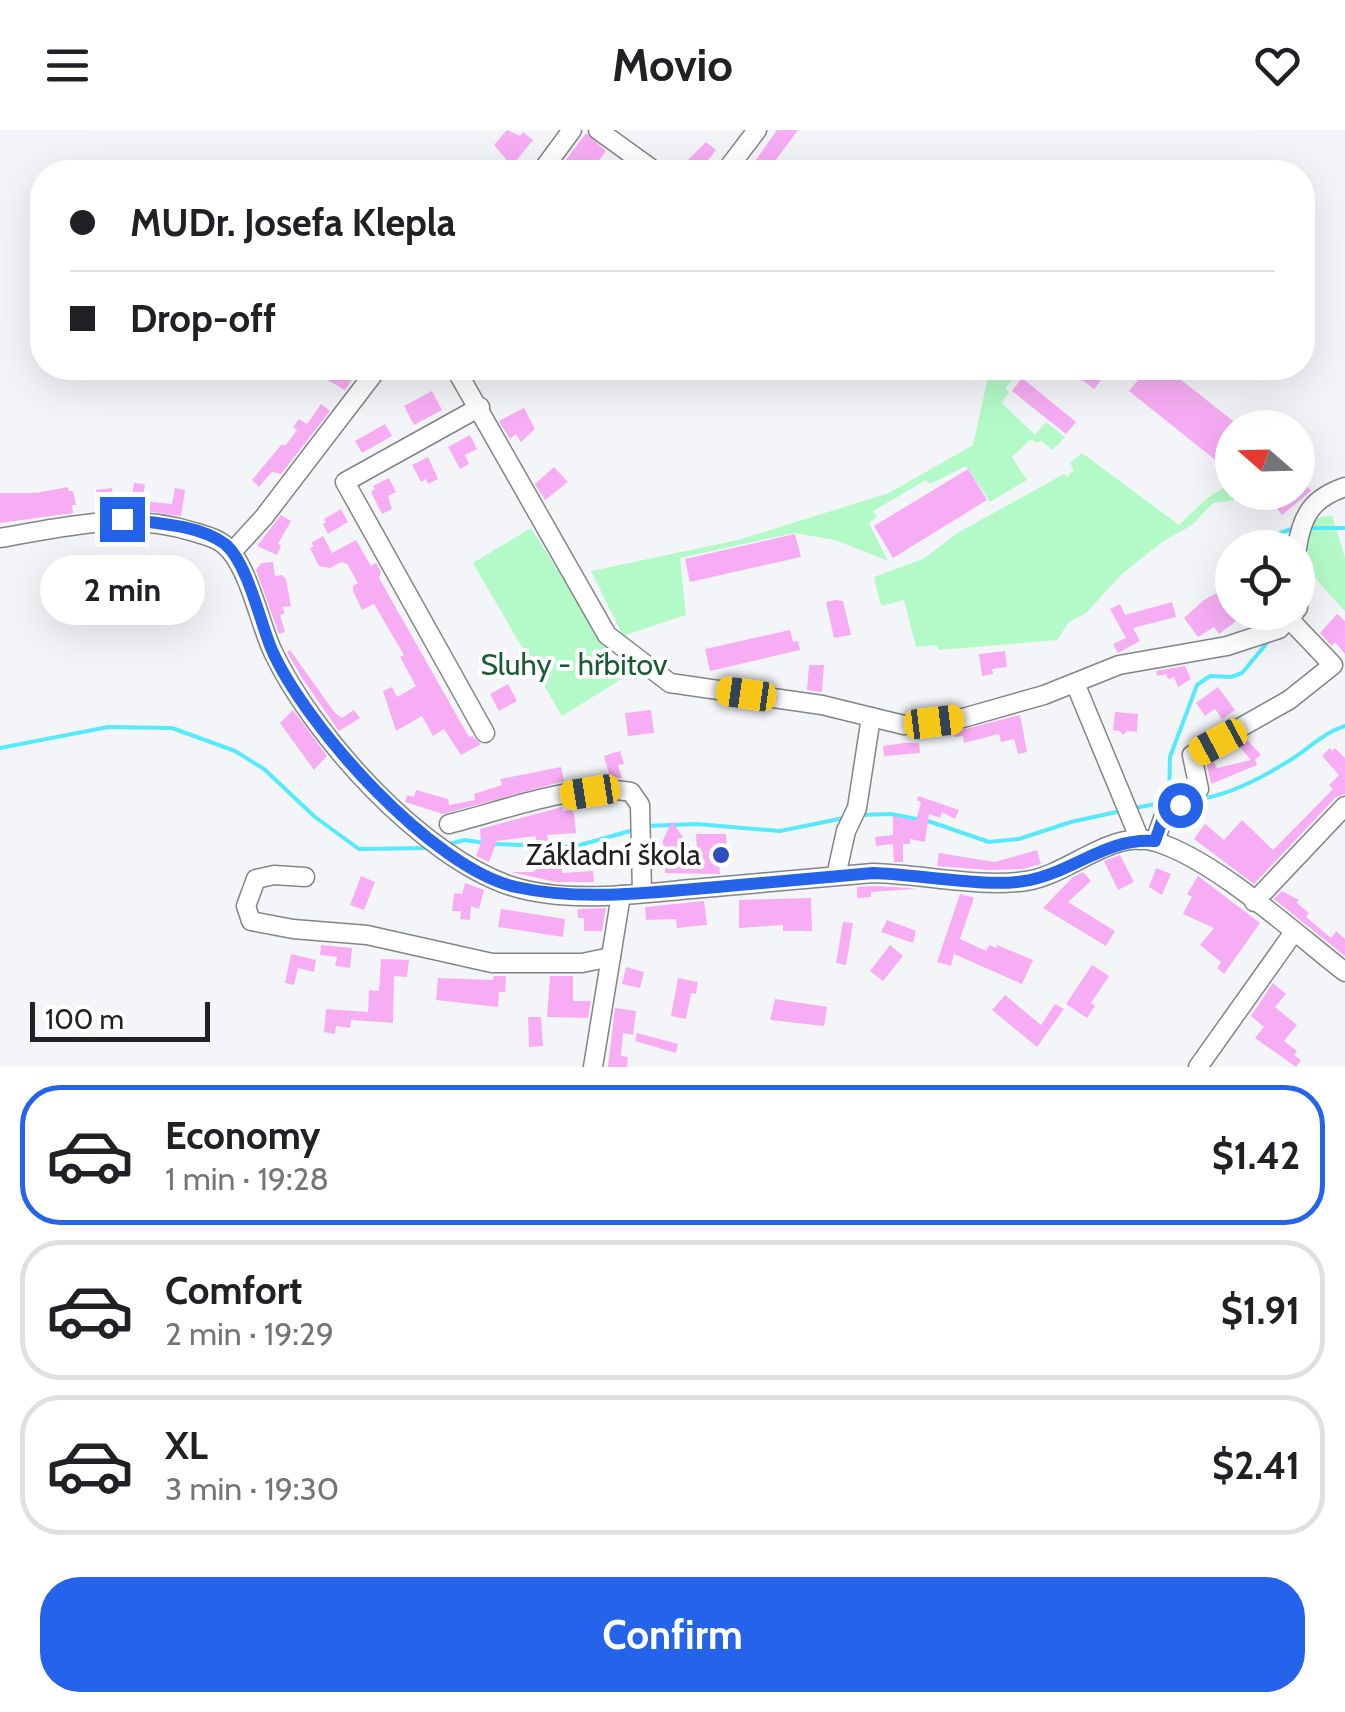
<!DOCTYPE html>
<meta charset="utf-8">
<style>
:root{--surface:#fff;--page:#f6f6f6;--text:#202124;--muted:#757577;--line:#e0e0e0;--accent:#2563eb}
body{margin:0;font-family:Cabin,sans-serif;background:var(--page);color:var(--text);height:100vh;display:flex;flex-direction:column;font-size:38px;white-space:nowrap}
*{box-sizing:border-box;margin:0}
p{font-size:32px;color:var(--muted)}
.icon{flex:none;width:55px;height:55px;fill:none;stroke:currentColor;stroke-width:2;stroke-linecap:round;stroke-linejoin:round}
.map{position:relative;height:937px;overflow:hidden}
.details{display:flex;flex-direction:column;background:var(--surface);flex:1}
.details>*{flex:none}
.top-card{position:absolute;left:30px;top:30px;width:1285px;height:220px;border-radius:40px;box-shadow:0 10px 40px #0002;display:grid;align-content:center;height:220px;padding:0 40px;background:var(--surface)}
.needle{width:65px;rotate:290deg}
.buttons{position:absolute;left:1215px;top:280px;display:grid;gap:20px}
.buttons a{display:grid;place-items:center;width:100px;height:100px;border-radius:50%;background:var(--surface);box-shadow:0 10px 40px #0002;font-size:50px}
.scale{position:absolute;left:30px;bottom:25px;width:180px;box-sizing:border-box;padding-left:10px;border:5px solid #202122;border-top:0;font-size:28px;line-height:35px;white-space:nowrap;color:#202122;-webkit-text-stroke:8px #fff;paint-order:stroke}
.end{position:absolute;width:45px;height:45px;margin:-22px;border:12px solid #2563eb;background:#fff;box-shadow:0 0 0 5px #fff}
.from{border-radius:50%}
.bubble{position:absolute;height:70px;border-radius:35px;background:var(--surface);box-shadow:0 10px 40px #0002;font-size:32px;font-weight:800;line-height:70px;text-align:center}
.car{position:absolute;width:30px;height:60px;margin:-30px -15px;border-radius:12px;box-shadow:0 0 8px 2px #0007;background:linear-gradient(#f5c518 24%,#345 0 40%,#f5c518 0 76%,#345 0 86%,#f5c518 0)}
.top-card b{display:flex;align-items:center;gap:35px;height:95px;font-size:38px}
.top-card b+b{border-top:2px solid var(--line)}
.top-card i{width:25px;height:25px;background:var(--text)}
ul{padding:18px 0 0;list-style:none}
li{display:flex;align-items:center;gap:30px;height:140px;margin:0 20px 15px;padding:0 20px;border:5px solid var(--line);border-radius:40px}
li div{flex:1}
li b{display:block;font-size:38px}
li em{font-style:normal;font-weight:800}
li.active{border-color:var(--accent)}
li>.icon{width:90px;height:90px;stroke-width:1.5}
.cta{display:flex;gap:20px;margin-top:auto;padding:20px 40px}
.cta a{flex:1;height:115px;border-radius:40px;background:var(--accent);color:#fff;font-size:40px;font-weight:800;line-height:115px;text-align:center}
header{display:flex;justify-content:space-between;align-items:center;height:130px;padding:0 40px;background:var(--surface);font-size:45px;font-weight:800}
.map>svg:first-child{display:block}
.green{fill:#b4fac9}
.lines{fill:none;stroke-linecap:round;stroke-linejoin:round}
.stream{stroke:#57e9fc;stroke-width:4}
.building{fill:#f7adf4}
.minor-casing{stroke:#838487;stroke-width:21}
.minor{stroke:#fff;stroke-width:18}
.route{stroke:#2563eb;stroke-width:12}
.poi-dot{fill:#2e4fbf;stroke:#fff;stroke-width:4}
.labels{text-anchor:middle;stroke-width:8;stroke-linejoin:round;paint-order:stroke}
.park-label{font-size:30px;fill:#195c34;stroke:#fff}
.poi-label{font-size:30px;fill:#202122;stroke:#fff;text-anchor:end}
</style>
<header><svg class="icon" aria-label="menu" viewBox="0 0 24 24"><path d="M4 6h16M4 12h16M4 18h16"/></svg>Movio<svg class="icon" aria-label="heart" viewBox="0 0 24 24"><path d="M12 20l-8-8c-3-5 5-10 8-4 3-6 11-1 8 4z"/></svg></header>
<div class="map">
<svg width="1345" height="937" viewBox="0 0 1345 937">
<rect width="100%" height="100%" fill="#f4f5f8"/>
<g class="green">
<path d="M990 238H1020L1022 240 1005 258 1009 262 1002 273 1035 305 1046 292 1065 307 1053 320 1041 311 1037 313 1031 309 1012 327 1027 350 990 372 966 336 930 354 926 350 873 381 877 387 869 393 888 431 835 410 794 403 680 428 686 485 623 506 591 441 738 410 889 363 973 315Z"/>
<path d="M1082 323 1179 395C1193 382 1213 359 1232 355V362L1250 363 1235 370 1213 373 1192 395 1162 412 1122 444 1086 483 1069 492 1057 510 939 520 936 515 916 517 904 470 881 476 874 447 923 429 959 402 1064 344 1067 347 1074 340 1070 333Z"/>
<path d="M1332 385 1345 428V481C1317 450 1297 436 1305 391Z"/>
<path d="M531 398 625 547 562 586 473 433Z"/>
</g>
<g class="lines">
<g class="stream">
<path d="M1310 398H1345"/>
<path d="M1270 418 1280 403 1295 398"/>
<path d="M0 618 108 597 172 598 235 621 264 639 315 687 359 719 431 718"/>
<path d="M1199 669C1231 665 1265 646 1292 629 1311 617 1323 603 1345 596"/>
<path d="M1169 671 1170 627 1197 555 1210 546 1231 547 1242 543 1272 507"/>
<path d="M1135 678 1165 672"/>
<path d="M859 685 891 684 931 692 989 712 1019 709 1071 692 1121 681"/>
<path d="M646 696 697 694 780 701 844 688"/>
<path d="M494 714 573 717 637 699"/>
<path d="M445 715 465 710 485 713"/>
</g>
</g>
<g class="building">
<path d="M507 0 520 6 523 2 533 10 512 36 494 15Z"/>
<path d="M777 0H798L767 42H758L753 34Z"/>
<path d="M586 3 606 21 591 42 584 37 580 42H557Z"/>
<path d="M706 12 716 20 699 42H688L681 37Z"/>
<path d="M330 238 338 241 347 238 356 244 345 260 326 249Z"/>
<path d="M1066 238H1111L1094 259Z"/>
<path d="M1148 238H1166L1242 298H1232V315L1219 333 1129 261Z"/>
<path d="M1022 248 1076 292 1066 304 1012 261Z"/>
<path d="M432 261 442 280 414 295 404 276Z"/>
<path d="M321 274 330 281 281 344 272 342 259 357 252 350 282 314 285 316 297 300 293 297 299 289 307 294Z"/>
<path d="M524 278 535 299 521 312 516 304 510 309 499 291Z"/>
<path d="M385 294 392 306 362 323 355 311Z"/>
<path d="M470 305 477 319 465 325 469 334 460 339 448 317Z"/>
<path d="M428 327 438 349 428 354 426 349 421 352 412 335Z"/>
<path d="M554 337 568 352 545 370 535 354Z"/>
<path d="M968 339 987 370 893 428 874 396Z"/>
<path d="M389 348 396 362 388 366 392 379 382 384 371 362 375 359 373 356Z"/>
<path d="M134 353 145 354 142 371 172 374 175 358 185 360 181 386 130 379Z"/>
<path d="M1305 353 1311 361 1282 385 1274 374 1292 362H1298V359Z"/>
<path d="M68 357 69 361H73L76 375H72L73 383 0 393V363H36Z"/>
<path d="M112 358 115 379 98 380 96 360Z"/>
<path d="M341 379 348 392 328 404 323 394 326 392 324 389Z"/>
<path d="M281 385 291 391 278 414 281 416 277 425 257 416Z"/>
<path d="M795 404 801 427 690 452 685 429Z"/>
<path d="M323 406 332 423 356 410 371 436 376 433 381 442 379 448 453 579 469 607 472 606 481 614 461 625 444 599 433 606 422 586 396 601 383 561 392 557 397 567 416 556 400 527 404 525 374 474 362 480 353 461V456L358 453 347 434 341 432 330 438 319 436 310 418 314 416 311 413Z"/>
<path d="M273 432 275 446 282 445 286 449 291 476 282 477 285 483 280 485 285 502 279 504 256 440 261 433Z"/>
<path d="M1232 455V482H1248L1219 504 1214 497 1198 507 1184 488 1204 470Z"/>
<path d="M836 470 843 471 851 505 834 508 826 472Z"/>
<path d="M1172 472 1176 487 1133 498 1140 511 1118 523 1113 514 1126 508 1110 479 1120 474 1125 485Z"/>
<path d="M1337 484 1345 491V524L1335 512 1332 516 1320 503Z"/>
<path d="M790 500 793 512 798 511 800 520 710 541 705 519Z"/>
<path d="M290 520 335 583 342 588 354 580 360 588 339 601 302 548 287 522Z"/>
<path d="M1005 521 1007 537 992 539 993 544 982 546 979 524Z"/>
<path d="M809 535H824L822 562 807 560Z"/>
<path d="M1185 536 1191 549 1178 557 1174 547 1168 549 1166 544 1157 546 1156 541Z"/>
<path d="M508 554 517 571 499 581 490 564Z"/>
<path d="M1218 557 1235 580 1222 589 1215 579 1205 586 1196 573Z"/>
<path d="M293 580 327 626 314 640 280 593Z"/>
<path d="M651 580 654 603 628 606 625 583Z"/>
<path d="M1115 582 1138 584 1137 602 1127 601 1123 605 1120 601 1113 600Z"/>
<path d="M1020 585 1027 622 1018 624 1014 609 1001 612 999 604 964 613 963 606 955 607 954 602Z"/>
<path d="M1246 609 1261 625 1255 630 1257 635 1211 654 1206 631 1212 628 1217 638 1251 630 1237 614Z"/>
<path d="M904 613H919L920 623 884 626 883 616Z"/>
<path d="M1330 618 1332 621 1335 618 1345 628V664L1336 667 1254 754 1194 709 1205 694 1224 710 1242 690 1273 720 1333 659 1329 655 1339 645 1322 626Z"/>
<path d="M620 621 624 634 618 635 622 648 610 647 604 626Z"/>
<path d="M561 637 564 651 443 684 405 672 407 665 414 667 416 660 448 669 449 675 475 670 474 664 502 655 500 649Z"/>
<path d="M918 666 959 680 955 689 942 682 940 688 929 684 925 712 910 709V714H903V732H894L893 714 876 716 875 707 893 705V686L916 691 921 672 917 670Z"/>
<path d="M562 677 563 681 572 680 574 684 576 703 547 705 548 711 536 712V706L497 711 489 732 476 726 481 713 480 699Z"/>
<path d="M672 691 698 730 696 704H726L727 725 719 733 720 744 665 743 663 710Z"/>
<path d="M1037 720 1041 734 1023 739 989 740 937 736 939 723 995 732Z"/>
<path d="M552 724 562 725V743L593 741 594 752H556L511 742H533L540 737H552Z"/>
<path d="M1120 725 1134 752 1118 760 1104 731Z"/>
<path d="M1156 738 1171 744 1162 765 1149 757Z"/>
<path d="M1083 742 1091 751 1068 772 1115 801 1106 816 1043 778 1073 747Z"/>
<path d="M361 746 375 752 364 780 350 775Z"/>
<path d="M1198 746 1260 793 1224 844 1217 838 1221 832 1200 815 1214 798 1183 784 1192 767 1187 764Z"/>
<path d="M465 753 484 760 479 779 471 776 470 790 460 789 461 781H452L454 763 462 764Z"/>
<path d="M873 756 910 758 916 759 871 762V767L857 768V757Z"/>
<path d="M1282 761 1299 770 1297 773 1309 783 1306 787 1331 808 1336 801 1345 809V826L1274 769Z"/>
<path d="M960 764 974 768 960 809 986 821 989 815 996 818 997 815 1033 830 1022 854 954 824 951 836 937 832Z"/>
<path d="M811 768 812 801H783V795L739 798V770Z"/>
<path d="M704 771 707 795 677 798 676 789 646 790 645 777Z"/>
<path d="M606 778 602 801H584V788H578V779Z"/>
<path d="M501 779 565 789 563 807 498 797Z"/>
<path d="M887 790 916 801 913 813 881 802Z"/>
<path d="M843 792 853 793 846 835 836 833Z"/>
<path d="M321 815 352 818 350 838 335 836 337 827 320 825Z"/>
<path d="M890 815 903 826 883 851 870 841Z"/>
<path d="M291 824 316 830 314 842 298 838 294 855 285 853Z"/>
<path d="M381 829 409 830 407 847 394 846 393 893 351 890 350 898 336 896 335 904 324 902 326 879 368 882 369 860 379 861Z"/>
<path d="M1092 835 1109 846 1091 873 1095 876 1087 888 1066 874Z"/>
<path d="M626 837 644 842 640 858 622 854Z"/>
<path d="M494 846H506L505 862H499L498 877 436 870 438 848 493 850Z"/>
<path d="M550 846H573V871H591L588 888 547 887Z"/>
<path d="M678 848 698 852 696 864 691 863 686 889 671 886Z"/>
<path d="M1273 853 1286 864 1275 877 1297 895 1284 911 1297 921 1294 925 1301 930 1296 937 1255 908 1264 897 1251 886Z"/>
<path d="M1005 865 1041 895 1055 874 1064 879 1037 917 992 880Z"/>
<path d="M775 869 827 877 824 896 770 890Z"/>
<path d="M615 878 636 881 633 905 623 903 621 926 628 927 627 937H608Z"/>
<path d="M528 887H541L543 916 529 917Z"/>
<path d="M637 903 678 914 676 923 635 911Z"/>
</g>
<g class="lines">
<g class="minor-casing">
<g id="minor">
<path d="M598 0 656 42"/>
<path d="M541 42 572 0"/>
<path d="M725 42 757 0"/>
<path d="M455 238 607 505 670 553 822 575 871 587 857 678 846 701 836 746"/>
<path d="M480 277 345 352 485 603"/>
<path d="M0 408C68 396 126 381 194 402 204 405 214 407 222 413 248 431 259 493 273 522 313 606 421 726 511 756 567 774 635 764 692 759 753 754 813 748 873 743 922 744 979 758 1026 751 1069 745 1112 698 1156 712 1214 729 1296 804 1345 842"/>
<path d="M1297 418C1302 384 1313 368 1345 357"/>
<path d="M232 422 264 387 378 238"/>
<path d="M1298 432V478"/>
<path d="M1075 553 1140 710"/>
<path d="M871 587 904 595 963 588 1044 565 1119 535 1227 516 1279 499 1295 482"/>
<path d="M449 694C502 681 578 651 631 662L640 675 642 763"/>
<path d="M1155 711 1166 680 1180 675 1199 659 1192 625 1289 570 1333 535 1290 490"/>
<path d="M305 747 274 745 256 749 246 776 251 791 293 799 367 805 492 833H582L611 827"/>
<path d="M1254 772 1345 676"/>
<path d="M593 937 621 765"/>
<path d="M1198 937 1294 802"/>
</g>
</g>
<use href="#minor" class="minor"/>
</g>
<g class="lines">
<path class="route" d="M122 389C153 393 198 394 225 414 247 432 260 491 271 518 304 595 433 739 516 757 579 771 644 763 706 758 762 753 818 748 873 743 918 744 990 759 1030 750 1074 741 1108 707 1155 711L1166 680 1180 675"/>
</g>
<circle class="poi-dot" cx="721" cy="725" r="10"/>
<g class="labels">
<g class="park-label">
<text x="574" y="545">Sluhy - hřbitov</text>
</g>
<g class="poi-label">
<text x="701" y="735">Základní škola</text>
</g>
</g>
</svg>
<div class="buttons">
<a><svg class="needle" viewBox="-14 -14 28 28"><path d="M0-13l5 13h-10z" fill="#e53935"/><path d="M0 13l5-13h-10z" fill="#757577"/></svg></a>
<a><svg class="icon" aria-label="locate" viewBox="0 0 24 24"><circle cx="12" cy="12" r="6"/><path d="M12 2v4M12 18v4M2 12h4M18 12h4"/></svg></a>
</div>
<div class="scale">100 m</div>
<i class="end from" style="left:1180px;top:675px"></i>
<i class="end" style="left:122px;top:389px"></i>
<div class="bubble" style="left:40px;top:425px;width:165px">2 min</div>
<i class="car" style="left:746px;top:564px;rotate:278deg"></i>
<i class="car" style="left:934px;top:592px;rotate:83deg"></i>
<i class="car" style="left:1218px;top:612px;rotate:242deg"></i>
<i class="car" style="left:590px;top:662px;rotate:261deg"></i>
<div class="top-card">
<b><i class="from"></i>MUDr. Josefa Klepla</b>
<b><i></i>Drop-off</b>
</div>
</div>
<section class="details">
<ul>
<li class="active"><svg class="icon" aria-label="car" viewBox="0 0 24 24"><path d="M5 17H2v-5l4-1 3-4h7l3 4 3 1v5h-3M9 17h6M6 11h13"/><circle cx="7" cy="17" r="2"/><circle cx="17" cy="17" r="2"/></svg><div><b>Economy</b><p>1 min · 19:28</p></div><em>$1.42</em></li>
<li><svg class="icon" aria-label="car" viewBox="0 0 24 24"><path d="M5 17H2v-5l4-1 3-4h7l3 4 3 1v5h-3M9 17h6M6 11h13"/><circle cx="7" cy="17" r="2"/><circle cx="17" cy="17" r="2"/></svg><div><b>Comfort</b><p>2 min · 19:29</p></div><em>$1.91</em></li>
<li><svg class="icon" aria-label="car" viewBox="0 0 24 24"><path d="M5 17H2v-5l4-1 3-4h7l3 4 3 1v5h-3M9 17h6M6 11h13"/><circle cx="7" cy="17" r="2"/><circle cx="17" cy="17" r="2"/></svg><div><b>XL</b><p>3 min · 19:30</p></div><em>$2.41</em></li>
</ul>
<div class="cta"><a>Confirm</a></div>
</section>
